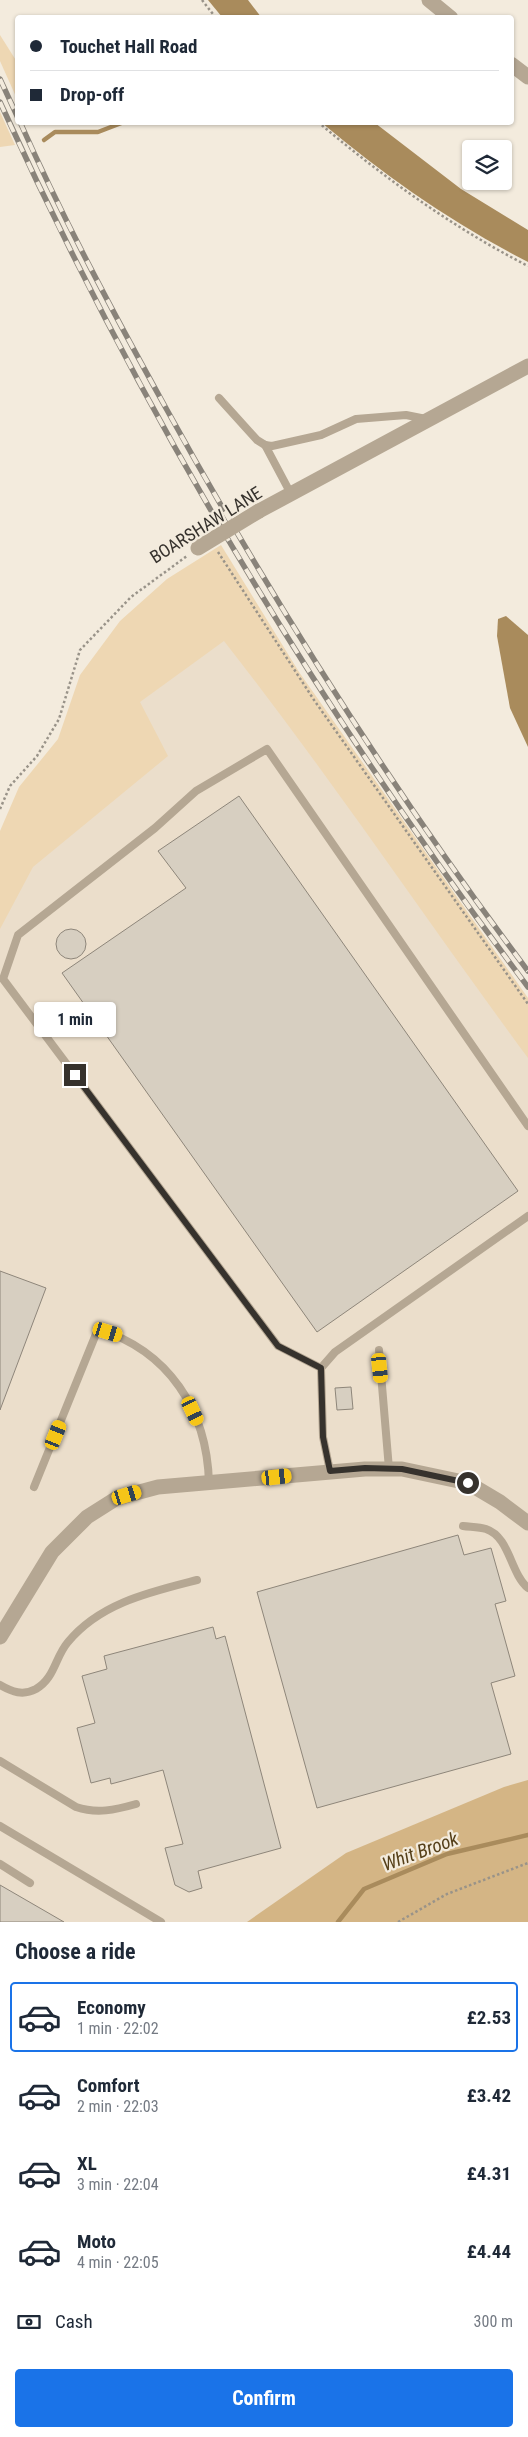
<!DOCTYPE html>
<meta charset="utf-8">
<style>
:root{--surface:#fff;--page:#f2f2f3;--text:#1f2937;--muted:#747a83;--line:#e0e1e3;--accent:#1a73e8}
body{margin:0;font-family:"Roboto Condensed",sans-serif;background:var(--page);color:var(--text);height:100vh;display:flex;flex-direction:column;font-size:19px;white-space:nowrap}
*{box-sizing:border-box;margin:0}
p{font-size:16px;color:var(--muted)}
.icon{flex:none;width:28px;height:28px;fill:none;stroke:currentColor;stroke-width:2;stroke-linecap:round;stroke-linejoin:round}
.map{position:relative;height:1922px;overflow:hidden}
.sheet{display:flex;flex-direction:column;background:var(--surface);flex:1}
.sheet>*{flex:none}
.hud{position:absolute;left:15px;top:15px;width:499px;height:110px;border-radius:5px;box-shadow:0 1px 4px #0004;display:grid;align-content:center;height:110px;padding:0 15px;background:var(--surface)}
.controls{position:absolute;left:462px;top:140px;display:grid;gap:10px}
.controls a{display:grid;place-items:center;width:50px;height:50px;border-radius:5px;background:var(--surface);box-shadow:0 1px 4px #0004;font-size:25px}
.end{position:absolute;width:22px;height:22px;margin:-11px;border:6px solid #36322d;background:#fff;box-shadow:0 0 0 2px #fff}
.from{border-radius:50%}
.bubble{position:absolute;height:35px;border-radius:5px;background:var(--surface);box-shadow:0 1px 4px #0004;font-size:16px;font-weight:700;line-height:35px;text-align:center}
.car{position:absolute;width:15px;height:30px;margin:-15px -8px;border-radius:6px;box-shadow:0 0 4px 1px #0007;background:linear-gradient(#f5c518 24%,#345 0 40%,#f5c518 0 76%,#345 0 86%,#f5c518 0)}
.hud b{display:flex;align-items:center;gap:18px;height:48px;font-size:19px}
.hud b+b{border-top:1px solid var(--line)}
.hud i{width:12px;height:12px;background:var(--text)}
ul{padding:0;list-style:none}
li{display:flex;align-items:center;gap:15px;height:70px;margin:0 10px 8px;padding:0 5px;border:2px solid transparent;border-radius:5px}
li div{flex:1}
li b{display:block;font-size:19px}
li em{font-style:normal;font-weight:700}
li.selected{border-color:var(--accent)}
li>.icon{width:45px;height:45px;stroke-width:1.5}
h2{padding:0 15px;font-size:22px;line-height:60px}
.pay{display:flex;align-items:center;gap:12px;height:55px;padding:0 15px;font-size:19px}
.pay p{margin-inline-start:auto}
.action{display:flex;gap:10px;margin-top:auto;padding:10px 15px}
.action a{flex:1;height:58px;border-radius:5px;background:var(--accent);color:#fff;font-size:20px;font-weight:700;line-height:58px;text-align:center}
.map>svg:first-child{display:block}
.built{fill:#ebdecb}
.green{fill:#eed7b3}
.forest{fill:#d4b585}
.water{fill:#a98b5c}
.lines{fill:none;stroke-linecap:round;stroke-linejoin:round}
.stream{stroke:#a98b5c;stroke-width:4.5}
.building{fill:#d7cfc1;stroke:#8e867a}
.path{stroke:#999389;stroke-width:2.5;stroke-dasharray:2.5 2.5;stroke-linecap:butt}
.lane{stroke:#b5a793;stroke-width:8}
.street{stroke:#b5a793;stroke-width:15}
.rail-casing{stroke:#89837a;stroke-width:5.5}
.rail{stroke:#f3ebdd;stroke-width:4;stroke-dasharray:11;stroke-linecap:butt}
.street-bridge{stroke:#b5a793;stroke-width:15}
.route{stroke:#36322d;stroke-width:6}
.labels{text-anchor:middle;stroke-width:4.5;stroke-linejoin:round;paint-order:stroke}
.street-label{font-size:18px;fill:#36322d;stroke:#f3ebdd}
.water-label{font-size:19px;font-style:italic;fill:#553f19;stroke:#f3ebdd}
</style>
<div class="map">
<svg width="528" height="1922" viewBox="0 0 528 1922">
<rect width="100%" height="100%" fill="#f3ebdd"/>
<path class="built" d="M252 618 528 1012V1922H0V901L131 696Z"/>
<g class="green">
<path d="M0 35 17 62V99L0 61Z"/>
<path d="M0 112 15 145 0 147Z"/>
<path d="M221 545 299 672 528 998V1058C426 920 330 776 224 641L140 702 168 756 33 867 0 929V831L19 787 58 739 80 675 120 621 167 579Z"/>
</g>
<path class="forest" d="M528 1780V1922H247L346 1853 504 1787Z"/>
<g class="water">
<path d="M208 0H248L261 17H222Z"/>
<path d="M322 123H375L461 189 528 230V262C455 225 385 176 322 123Z"/>
<path d="M506 616 528 635V747L510 708 497 636 498 619Z"/>
</g>
<g class="lines">
<g class="stream">
<path d="M44 140 55 132H98L124 122"/>
<path d="M338 1922 364 1889 447 1854 528 1835"/>
</g>
</g>
<g class="building">
<path d="M239 796 518 1191 317 1332 62 973 186 888 158 851Z"/>
<circle cx="71" cy="944" r="15"/>
<path d="M0 1271 46 1288 0 1410Z"/>
<path d="M351 1387 353 1409 337 1410 335 1388Z"/>
<path d="M458 1535 464 1555 491 1548 506 1601 495 1604 515 1676 491 1683 511 1754 317 1808 257 1592Z"/>
<path d="M213 1627 216 1639 225 1636 281 1848 198 1871 202 1888 189 1892 175 1885 165 1848 183 1844 163 1770 111 1784 110 1778 91 1783 77 1728 95 1723 82 1676 107 1669 104 1656Z"/>
<path d="M0 1885 64 1922H0Z"/>
</g>
<g class="lines">
<g class="path">
<path d="M202 0 216 18"/>
<path d="M318 122C383 177 452 227 528 266"/>
<path d="M218 552 314 700 528 1004"/>
<path d="M0 809 10 786 37 756 59 719 80 650 131 597 187 556"/>
<path d="M398 1922 447 1894 528 1863"/>
</g>
<g class="lane">
<path d="M219 398 257 440 265 445 272 446 321 435 356 419 406 415 426 419"/>
<path d="M265 445 291 494"/>
<path d="M379 1350 389 1469"/>
<path d="M321 1368 278 1346 3 979 18 935 155 828 196 791 267 749 528 1126"/>
<path d="M330 1471 323 1437 321 1368 335 1352 528 1216"/>
<path d="M34 1487 98 1329C169 1351 207 1410 209 1483"/>
<path d="M463 1526C470 1527 479 1527 486 1529 510 1537 510 1573 528 1588"/>
<path d="M0 1685C12 1692 23 1696 36 1689 55 1678 55 1657 68 1642 100 1603 150 1592 197 1580"/>
<path d="M0 1761 76 1807C97 1814 115 1810 136 1804"/>
<path d="M0 1826 161 1922"/>
<path d="M0 1864 30 1883"/>
</g>
<g class="street">
<path d="M429 0 451 18"/>
<path d="M511 64 528 77"/>
<path d="M259 511 528 366"/>
<path d="M0 1637 52 1552 87 1517 117 1498 158 1487 365 1469H402L468 1483 500 1502 528 1523"/>
</g>
<g class="rail-casing">
<g id="rail">
<path d="M0 79 18 118"/>
<path d="M0 102C142 415 321 712 528 987"/>
<path d="M20 122C64 221 115 316 167 410 275 605 394 793 528 971"/>
</g>
</g>
<use href="#rail" class="rail"/>
<path class="street-bridge" d="M198 548 259 511"/>
</g>
<g class="lines">
<path class="route" d="M75 1075 278 1346 321 1368 323 1437 330 1471 365 1468 402 1469 468 1483"/>
</g>
<g class="labels">
<g class="street-label">
<text transform="translate(206 525) rotate(-32)" y="6">BOARSHAW LANE</text>
</g>
<g class="water-label">
<text transform="translate(420 1851) rotate(-20)" y="7">Whit Brook</text>
</g>
</g>
</svg>
<div class="controls">
<a><svg class="icon" aria-label="layers" viewBox="0 0 24 24"><path d="M12 4l9 5-9 5-9-5zM3 14l9 5 9-5"/></svg></a>
</div>
<i class="end from" style="left:468px;top:1483px"></i>
<i class="end" style="left:75px;top:1075px"></i>
<div class="bubble" style="left:34px;top:1002px;width:82px">1 min</div>
<i class="car" style="left:108px;top:1332px;rotate:107deg"></i>
<i class="car" style="left:380px;top:1368px;rotate:174deg"></i>
<i class="car" style="left:193px;top:1411px;rotate:155deg"></i>
<i class="car" style="left:56px;top:1435px;rotate:22deg"></i>
<i class="car" style="left:277px;top:1477px;rotate:84deg"></i>
<i class="car" style="left:127px;top:1495px;rotate:73deg"></i>
<div class="hud">
<b><i class="from"></i>Touchet Hall Road</b>
<b><i></i>Drop-off</b>
</div>
</div>
<section class="sheet">
<h2>Choose a ride</h2>
<ul>
<li class="selected"><svg class="icon" aria-label="car" viewBox="0 0 24 24"><path d="M5 17H2v-5l4-1 3-4h7l3 4 3 1v5h-3M9 17h6M6 11h13"/><circle cx="7" cy="17" r="2"/><circle cx="17" cy="17" r="2"/></svg><div><b>Economy</b><p>1 min · 22:02</p></div><em>£2.53</em></li>
<li><svg class="icon" aria-label="car" viewBox="0 0 24 24"><path d="M5 17H2v-5l4-1 3-4h7l3 4 3 1v5h-3M9 17h6M6 11h13"/><circle cx="7" cy="17" r="2"/><circle cx="17" cy="17" r="2"/></svg><div><b>Comfort</b><p>2 min · 22:03</p></div><em>£3.42</em></li>
<li><svg class="icon" aria-label="car" viewBox="0 0 24 24"><path d="M5 17H2v-5l4-1 3-4h7l3 4 3 1v5h-3M9 17h6M6 11h13"/><circle cx="7" cy="17" r="2"/><circle cx="17" cy="17" r="2"/></svg><div><b>XL</b><p>3 min · 22:04</p></div><em>£4.31</em></li>
<li><svg class="icon" aria-label="car" viewBox="0 0 24 24"><path d="M5 17H2v-5l4-1 3-4h7l3 4 3 1v5h-3M9 17h6M6 11h13"/><circle cx="7" cy="17" r="2"/><circle cx="17" cy="17" r="2"/></svg><div><b>Moto</b><p>4 min · 22:05</p></div><em>£4.44</em></li>
</ul>
<div class="pay"><svg class="icon" aria-label="cash" viewBox="0 0 24 24"><path d="M3 7h18v10H3z"/><circle cx="12" cy="12" r="2"/></svg>Cash<p>300 m</p></div>
<div class="action"><a>Confirm</a></div>
</section>
